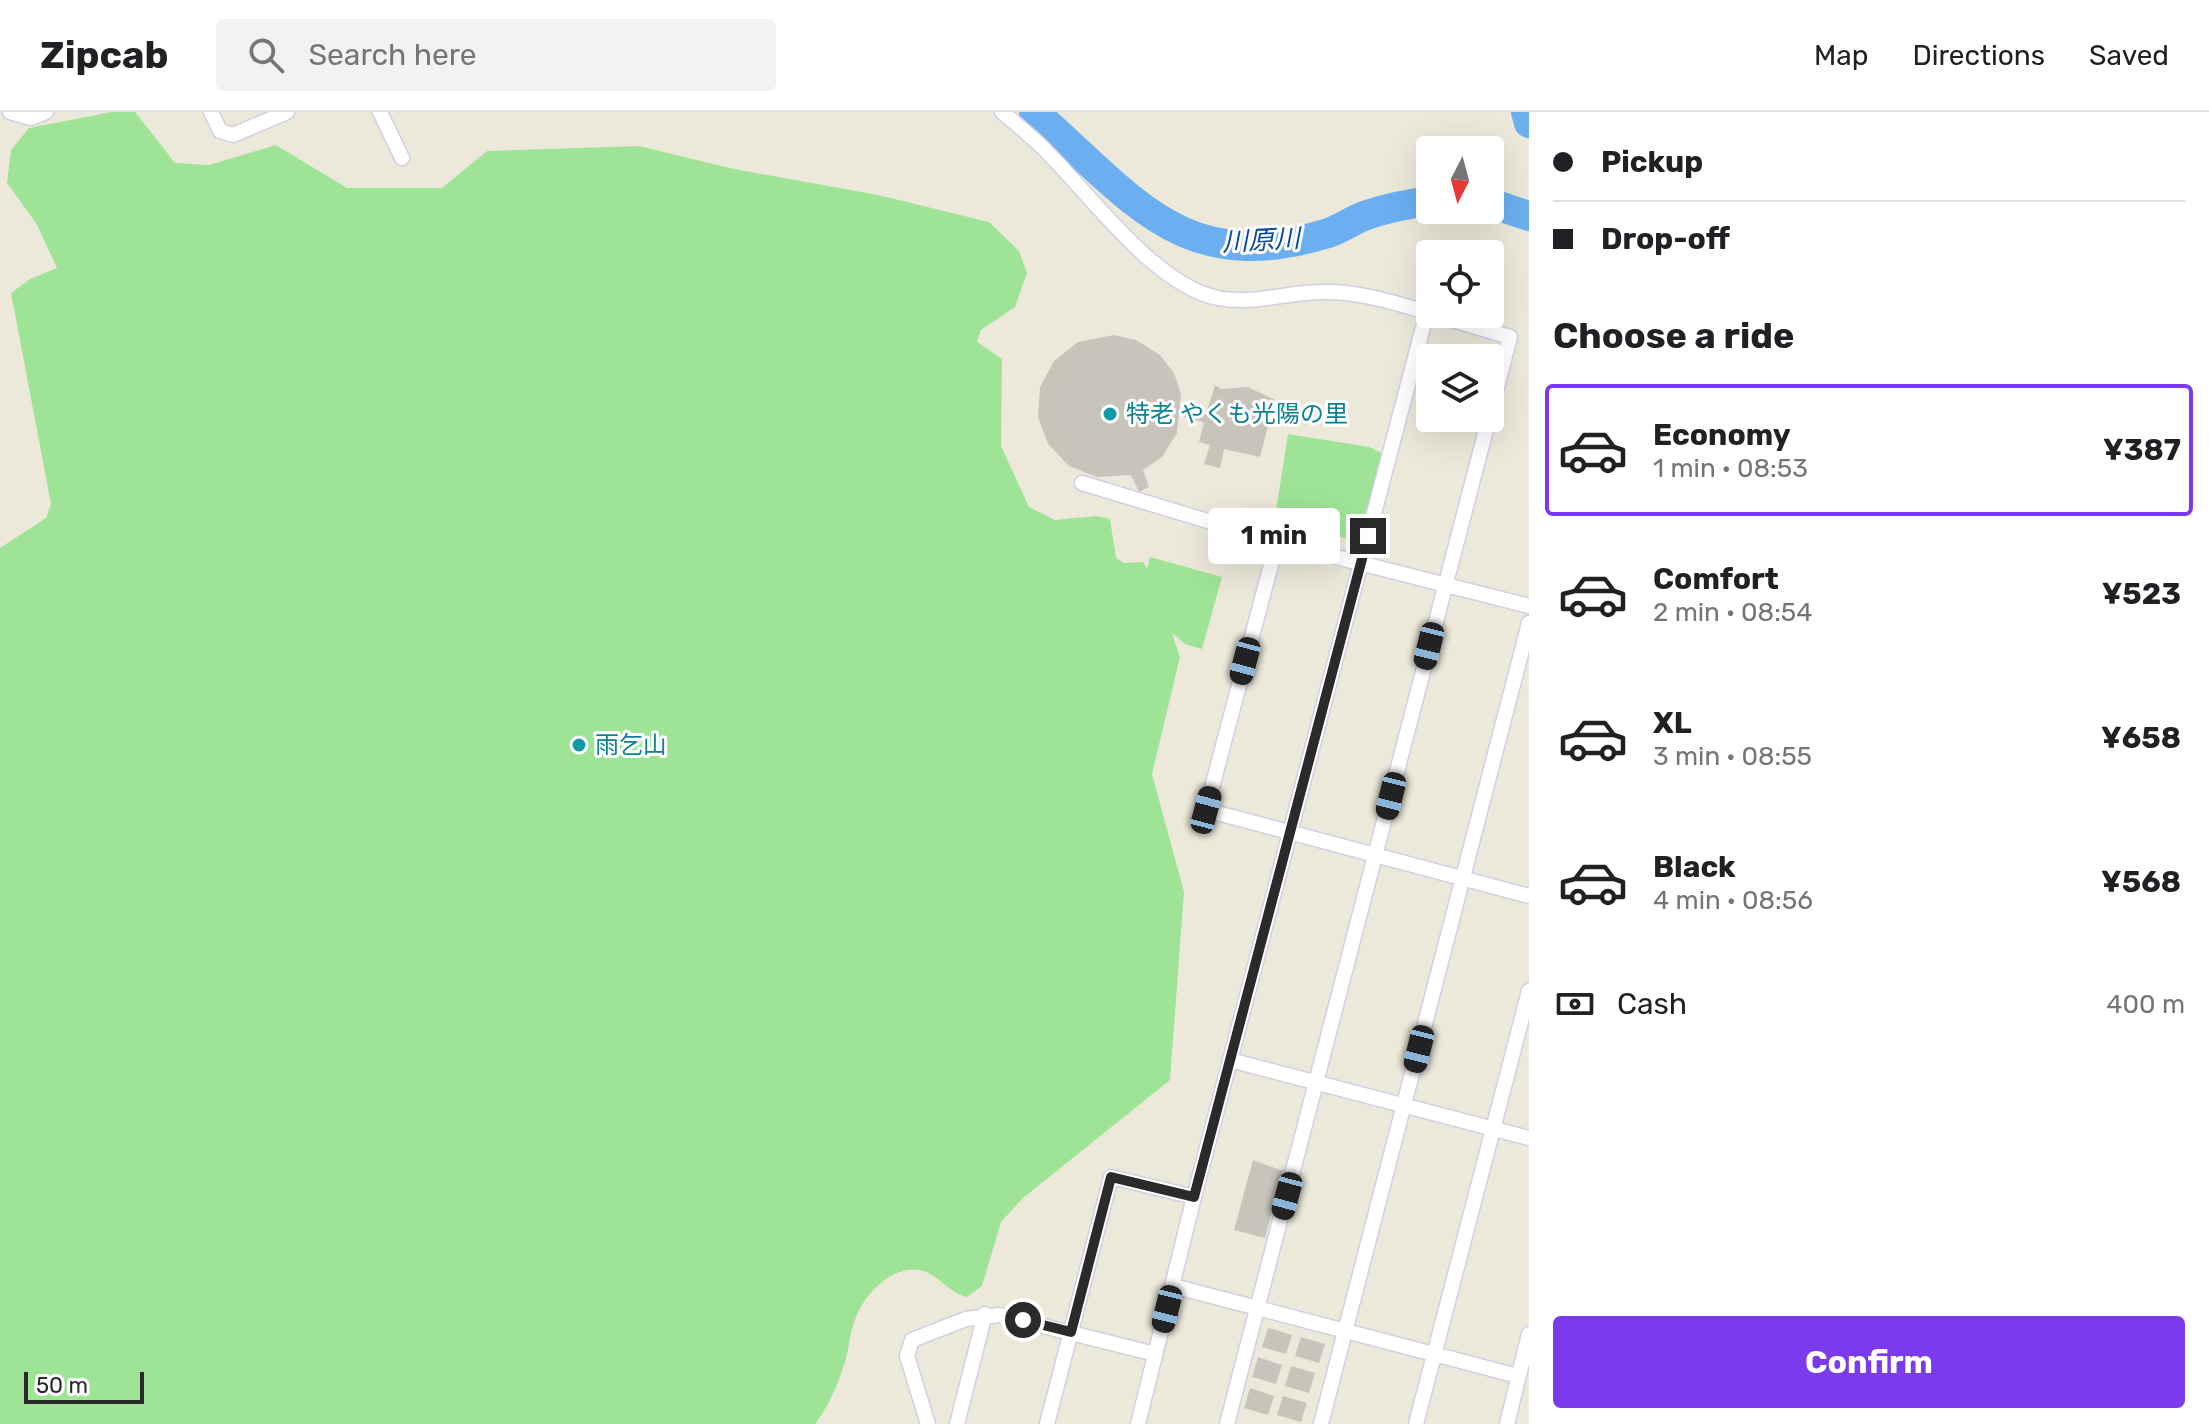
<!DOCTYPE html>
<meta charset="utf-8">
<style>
:root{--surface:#fff;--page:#f2f2f2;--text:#202124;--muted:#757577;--line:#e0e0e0;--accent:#7c3aed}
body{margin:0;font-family:Rubik,"Noto Sans JP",sans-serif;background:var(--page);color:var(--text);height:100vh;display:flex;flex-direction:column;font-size:30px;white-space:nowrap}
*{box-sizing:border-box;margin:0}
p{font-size:26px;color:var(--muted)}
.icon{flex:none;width:44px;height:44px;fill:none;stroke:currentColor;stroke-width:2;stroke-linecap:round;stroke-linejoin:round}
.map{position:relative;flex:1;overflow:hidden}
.drawer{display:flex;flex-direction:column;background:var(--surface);width:680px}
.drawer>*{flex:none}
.top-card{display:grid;align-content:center;height:176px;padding:0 24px;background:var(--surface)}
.needle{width:52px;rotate:186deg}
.controls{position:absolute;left:1416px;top:24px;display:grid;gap:16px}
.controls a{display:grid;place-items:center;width:88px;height:88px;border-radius:8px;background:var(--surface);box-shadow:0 8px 32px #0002;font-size:40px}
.scale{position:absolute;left:24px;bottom:20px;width:120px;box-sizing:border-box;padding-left:8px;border:4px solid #2a2a2a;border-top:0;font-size:22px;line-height:28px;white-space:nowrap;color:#2a2a2a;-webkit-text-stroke:6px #fff;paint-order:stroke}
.end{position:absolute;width:36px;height:36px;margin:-18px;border:10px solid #2a2a2a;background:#fff;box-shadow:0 0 0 4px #fff}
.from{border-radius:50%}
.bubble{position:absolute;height:56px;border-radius:8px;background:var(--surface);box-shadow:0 8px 32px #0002;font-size:26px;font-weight:700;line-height:56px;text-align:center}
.car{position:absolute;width:24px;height:48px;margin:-24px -12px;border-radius:10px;box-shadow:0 0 6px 2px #0007;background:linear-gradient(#222 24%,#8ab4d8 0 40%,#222 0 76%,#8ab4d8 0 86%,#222 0)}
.top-card b{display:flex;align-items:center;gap:28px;height:76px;font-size:30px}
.top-card b+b{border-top:2px solid var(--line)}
.top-card i{width:20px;height:20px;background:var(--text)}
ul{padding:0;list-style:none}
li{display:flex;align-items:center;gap:24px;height:132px;margin:0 16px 12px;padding:0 8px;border:4px solid transparent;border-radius:8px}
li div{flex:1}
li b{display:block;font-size:30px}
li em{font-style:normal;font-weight:700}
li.selected{border-color:var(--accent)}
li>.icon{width:72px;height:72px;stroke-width:1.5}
h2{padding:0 24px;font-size:36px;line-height:96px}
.pay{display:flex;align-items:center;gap:20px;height:88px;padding:0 24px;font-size:30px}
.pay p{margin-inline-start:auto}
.primary-button{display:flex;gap:16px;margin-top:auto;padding:16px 24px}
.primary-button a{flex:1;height:92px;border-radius:8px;background:var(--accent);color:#fff;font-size:32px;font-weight:700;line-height:92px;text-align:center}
header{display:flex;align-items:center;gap:48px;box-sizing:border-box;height:112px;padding:0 40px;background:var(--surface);border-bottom:2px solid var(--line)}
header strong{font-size:38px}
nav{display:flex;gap:44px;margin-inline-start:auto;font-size:28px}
.search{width:560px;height:72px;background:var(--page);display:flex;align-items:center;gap:20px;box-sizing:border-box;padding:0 28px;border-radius:8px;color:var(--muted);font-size:30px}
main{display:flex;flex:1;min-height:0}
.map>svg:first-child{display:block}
.green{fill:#9fe496}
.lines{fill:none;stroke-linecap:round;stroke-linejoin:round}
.river{stroke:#6baff1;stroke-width:30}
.building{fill:#c7c5bb}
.street-casing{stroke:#d1d0e3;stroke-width:17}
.street{stroke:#fff;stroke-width:14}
.route{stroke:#2a2a2a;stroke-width:10}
.culture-dot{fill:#0f9aa8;stroke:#fff;stroke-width:3}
.labels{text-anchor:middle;stroke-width:6;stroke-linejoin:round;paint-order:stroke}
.culture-label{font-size:24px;fill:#0d838f;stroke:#fff;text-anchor:start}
.water-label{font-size:26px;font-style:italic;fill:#0a499d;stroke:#fff}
</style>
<header>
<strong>Zipcab</strong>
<div class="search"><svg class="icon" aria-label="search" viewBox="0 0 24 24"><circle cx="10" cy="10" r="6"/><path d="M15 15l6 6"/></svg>Search here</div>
<nav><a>Map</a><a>Directions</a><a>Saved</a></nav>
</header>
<main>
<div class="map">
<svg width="1529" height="1312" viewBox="0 0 1529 1312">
<rect width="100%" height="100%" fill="#ece9db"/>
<g class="green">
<path d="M112 0H135L175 51 209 53 276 33 347 76H442L487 39 639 34 734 57 878 83 989 110 1019 139 1027 161 1015 195 981 218 977 230 1002 247 1001 334 1029 395 1055 408 1096 404 1110 407 1116 446 1124 451 1143 450 1147 457 1150 445 1222 465 1202 537 1185 532 1172 521 1180 545 1152 662 1184 780 1170 968 1023 1086 1001 1110 982 1174 967 1185C948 1181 938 1161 919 1158 891 1154 864 1182 855 1208 849 1223 849 1241 843 1256 836 1277 828 1295 815 1312H0V436L46 406 51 392 11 181 30 167 57 156 36 111 7 71 11 38 29 16Z"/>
<path d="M1288 322 1369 335 1384 342 1358 430 1275 405Z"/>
</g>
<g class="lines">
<g class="river">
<path d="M1034 0C1132 85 1181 165 1325 122 1339 118 1351 109 1364 104 1386 96 1407 92 1430 89"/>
<path d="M1526 0 1529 11"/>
<path d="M1490 91 1529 104"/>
</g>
</g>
<g class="building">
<path d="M1114 223 1136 228 1160 243 1174 261 1181 282 1177 321 1162 345 1143 358 1149 375 1139 380 1131 363 1097 365 1069 354 1048 332 1038 305 1040 275 1054 249 1078 230Z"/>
<path d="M1215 273 1221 277 1248 275 1275 288 1260 345 1224 337 1220 356 1204 352 1210 333 1199 330 1204 310 1184 305 1186 297 1206 302Z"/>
<path d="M1253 1048 1283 1059 1265 1126 1234 1118Z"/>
<path d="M1268 1216 1292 1223 1286 1242 1262 1235Z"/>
<path d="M1301 1225 1325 1232 1319 1251 1295 1244Z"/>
<path d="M1258 1245 1282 1253 1276 1272 1252 1265Z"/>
<path d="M1291 1254 1315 1261 1309 1281 1285 1274Z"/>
<path d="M1250 1276 1274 1284 1268 1303 1244 1296Z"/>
<path d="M1283 1284 1307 1291 1301 1310 1277 1303Z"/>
</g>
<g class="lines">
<g class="street-casing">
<g id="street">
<path d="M10 0 31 6 46 0"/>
<path d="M211 0 220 19 233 23 287 0"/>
<path d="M380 0 402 46"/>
<path d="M1002 0C1017 13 1034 26 1048 41 1091 84 1156 174 1218 186 1253 193 1287 180 1322 180 1359 179 1395 191 1430 201"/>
<path d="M1433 202 1510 225 1490 302"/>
<path d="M1082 371 1277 430 1529 494"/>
<path d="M1277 430 1206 698 1529 784"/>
<path d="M1230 948 1529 1026"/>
<path d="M1173 1174 1518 1264"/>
<path d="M928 1312 907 1244 912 1228 966 1207 999 1203 1155 1242"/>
<path d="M957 1312 985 1202"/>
<path d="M1047 1312 1111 1065 1194 1085"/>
<path d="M1138 1312 1194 1085 1427 200"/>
<path d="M1227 1312 1489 306"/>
<path d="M1321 1312 1529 511"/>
<path d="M1416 1312 1529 879"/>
<path d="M1507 1312 1529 1222"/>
</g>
</g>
<use href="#street" class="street"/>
</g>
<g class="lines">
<path class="route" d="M1023 1208 1071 1220 1111 1065 1194 1085 1368 424"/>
</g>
<g class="culture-dot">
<circle cx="1110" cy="302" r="8"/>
<circle cx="579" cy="633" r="8"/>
</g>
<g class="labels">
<g class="culture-label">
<text x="1126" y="310">特老 やくも光陽の里</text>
<text x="595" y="641">雨乞山</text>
</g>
<g class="water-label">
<text transform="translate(1261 128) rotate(-3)" y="9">川原川</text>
</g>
</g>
</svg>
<div class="controls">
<a><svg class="needle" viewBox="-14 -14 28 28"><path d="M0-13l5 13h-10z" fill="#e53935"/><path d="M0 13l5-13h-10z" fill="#757577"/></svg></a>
<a><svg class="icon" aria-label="locate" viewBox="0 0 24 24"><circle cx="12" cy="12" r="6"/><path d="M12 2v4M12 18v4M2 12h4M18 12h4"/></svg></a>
<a><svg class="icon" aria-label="layers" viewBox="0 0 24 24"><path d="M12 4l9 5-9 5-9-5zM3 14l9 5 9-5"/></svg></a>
</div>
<div class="scale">50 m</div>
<i class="end from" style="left:1023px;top:1208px"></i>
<i class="end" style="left:1368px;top:424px"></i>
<div class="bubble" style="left:1208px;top:396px;width:132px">1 min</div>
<i class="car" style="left:1429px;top:534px;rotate:194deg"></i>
<i class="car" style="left:1245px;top:549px;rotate:195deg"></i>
<i class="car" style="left:1391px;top:684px;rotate:194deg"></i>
<i class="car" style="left:1206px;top:698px;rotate:15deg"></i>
<i class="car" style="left:1419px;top:937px;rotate:194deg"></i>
<i class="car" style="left:1287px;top:1084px;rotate:195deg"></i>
<i class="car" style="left:1167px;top:1197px;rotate:194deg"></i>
</div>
<section class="drawer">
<div class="top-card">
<b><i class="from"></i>Pickup</b>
<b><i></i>Drop-off</b>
</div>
<h2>Choose a ride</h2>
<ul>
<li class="selected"><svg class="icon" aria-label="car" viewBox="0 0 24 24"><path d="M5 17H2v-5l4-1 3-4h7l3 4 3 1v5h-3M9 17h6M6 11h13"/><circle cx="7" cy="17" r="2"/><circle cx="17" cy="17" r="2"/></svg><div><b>Economy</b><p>1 min · 08:53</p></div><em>¥387</em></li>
<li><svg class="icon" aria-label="car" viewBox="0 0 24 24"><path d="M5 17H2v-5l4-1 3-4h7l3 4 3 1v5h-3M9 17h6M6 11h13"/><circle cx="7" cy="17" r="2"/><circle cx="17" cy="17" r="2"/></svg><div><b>Comfort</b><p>2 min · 08:54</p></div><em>¥523</em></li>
<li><svg class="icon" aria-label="car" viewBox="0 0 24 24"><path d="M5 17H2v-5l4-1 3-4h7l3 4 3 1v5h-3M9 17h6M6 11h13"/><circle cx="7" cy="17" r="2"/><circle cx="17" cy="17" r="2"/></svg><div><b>XL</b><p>3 min · 08:55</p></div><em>¥658</em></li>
<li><svg class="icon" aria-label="car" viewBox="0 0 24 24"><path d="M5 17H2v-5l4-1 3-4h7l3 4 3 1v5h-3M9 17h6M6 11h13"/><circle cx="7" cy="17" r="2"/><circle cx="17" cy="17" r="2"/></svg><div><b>Black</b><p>4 min · 08:56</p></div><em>¥568</em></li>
</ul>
<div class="pay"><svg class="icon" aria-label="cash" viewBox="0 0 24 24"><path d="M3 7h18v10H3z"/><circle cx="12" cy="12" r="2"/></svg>Cash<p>400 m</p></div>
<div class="primary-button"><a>Confirm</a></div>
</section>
</main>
